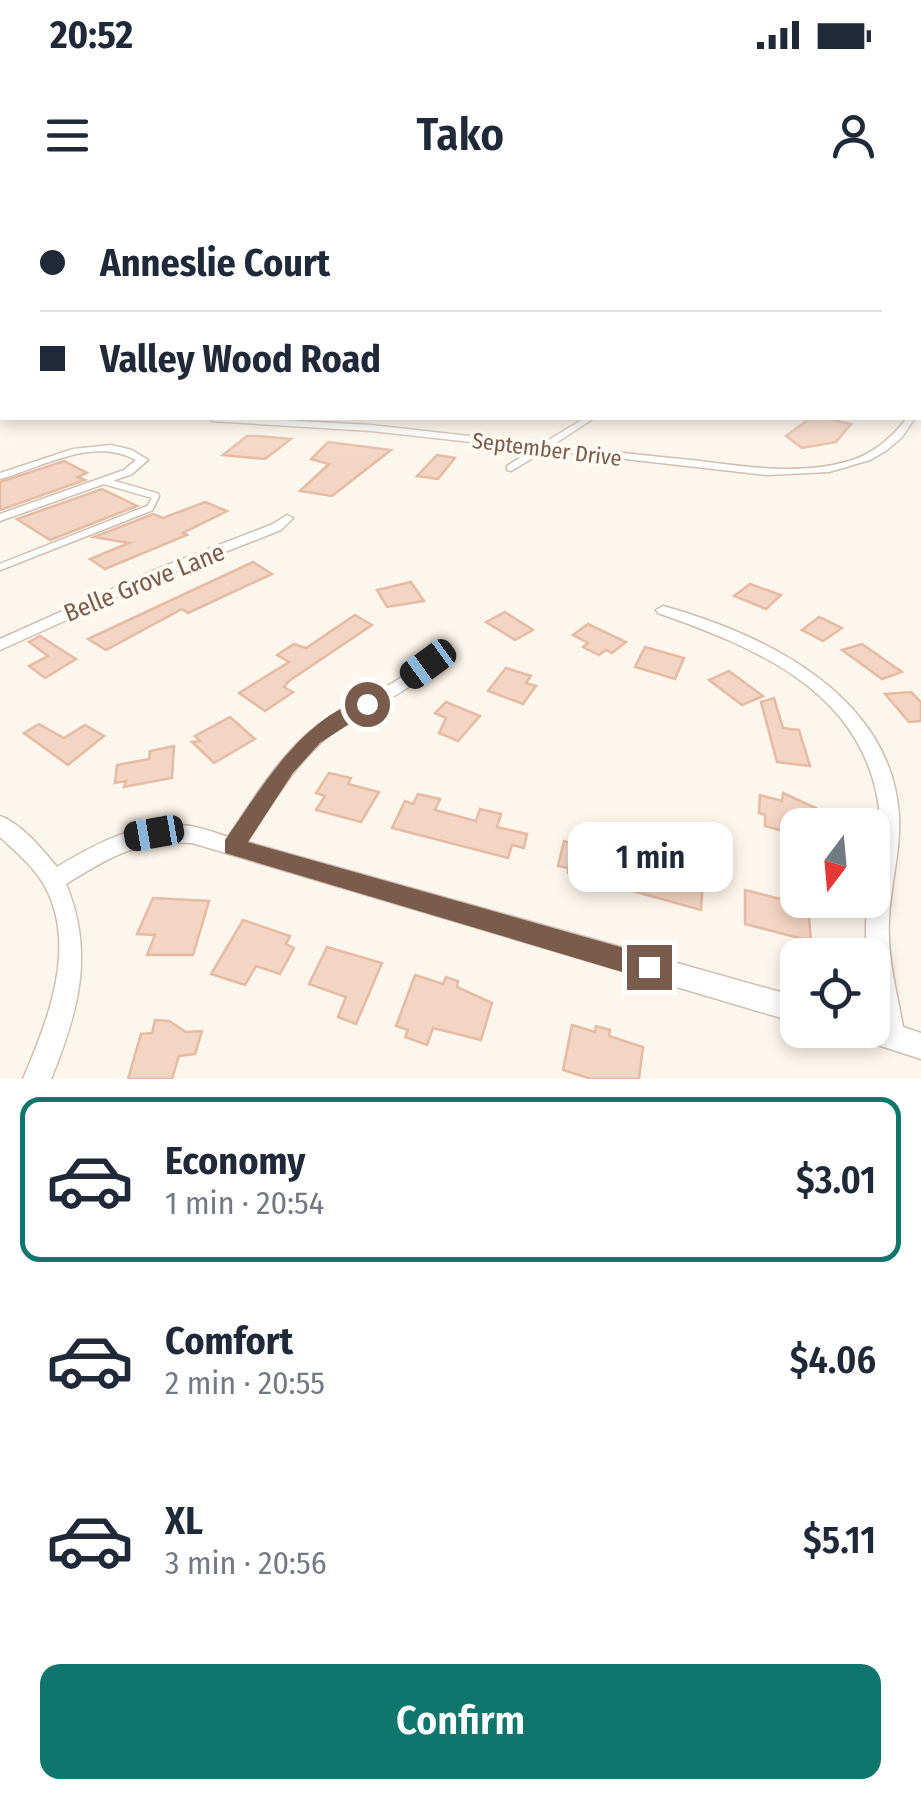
<!DOCTYPE html>
<meta charset="utf-8">
<style>
:root{--surface:#fff;--page:#f2f2f3;--text:#1f2937;--muted:#747a83;--line:#e0e1e3;--accent:#0f766e}
body{margin:0;font-family:"Fira Sans Condensed",sans-serif;background:var(--page);color:var(--text);height:100vh;display:flex;flex-direction:column;font-size:38px;white-space:nowrap}
*{box-sizing:border-box;margin:0}
p{font-size:32px;color:var(--muted)}
.icon{flex:none;width:55px;height:55px;fill:none;stroke:currentColor;stroke-width:2;stroke-linecap:round;stroke-linejoin:round}
.map{position:relative;height:879px;overflow:hidden}
.side{display:flex;flex-direction:column;background:var(--surface);flex:1}
.side>*{flex:none}
.top-card{position:absolute;left:0px;top:0px;width:922px;height:220px;box-shadow:0 5px 15px #0003;display:grid;align-content:center;height:220px;padding:0 40px;background:var(--surface)}
.needle{width:65px;rotate:196deg}
.buttons{position:absolute;left:780px;top:608px;display:grid;gap:20px}
.buttons a{display:grid;place-items:center;width:110px;height:110px;border-radius:20px;background:var(--surface);box-shadow:0 5px 15px #0003;font-size:50px}
.end{position:absolute;width:45px;height:45px;margin:-22px;border:12px solid #7a5c4d;background:#fff;box-shadow:0 0 0 5px #fff}
.from{border-radius:50%}
.bubble{position:absolute;height:70px;border-radius:20px;background:var(--surface);box-shadow:0 5px 15px #0003;font-size:32px;font-weight:600;line-height:70px;text-align:center}
.car{position:absolute;width:30px;height:60px;margin:-30px -15px;border-radius:12px;box-shadow:0 0 8px 2px #0007;background:linear-gradient(#222 24%,#8ab4d8 0 40%,#222 0 76%,#8ab4d8 0 86%,#222 0)}
.top-card b{display:flex;align-items:center;gap:35px;height:95px;font-size:38px}
.top-card b+b{border-top:2px solid var(--line)}
.top-card i{width:25px;height:25px;background:var(--text)}
ul{padding:18px 0 0;list-style:none}
li{display:flex;align-items:center;gap:30px;height:165px;margin:0 20px 15px;padding:0 20px;border:5px solid transparent;border-radius:20px}
li div{flex:1}
li b{display:block;font-size:38px}
li em{font-style:normal;font-weight:600}
li.on{border-color:var(--accent)}
li>.icon{width:90px;height:90px;stroke-width:1.5}
.cta{display:flex;gap:20px;margin-top:auto;padding:20px 40px}
.cta a{flex:1;height:115px;border-radius:20px;background:var(--accent);color:#fff;font-size:40px;font-weight:600;line-height:115px;text-align:center}
.status{display:flex;justify-content:space-between;align-items:center;height:70px;padding:0 50px;background:var(--surface);direction:ltr}
.status svg{height:28px;fill:currentColor}
header{display:flex;justify-content:space-between;align-items:center;height:130px;padding:0 40px;background:var(--surface);font-size:45px;font-weight:600}
.map>svg:first-child{display:block}
.building{fill:#f3d5c3;stroke:#e6bba3;stroke-width:2.5}
.lines{fill:none;stroke-linecap:round;stroke-linejoin:round}
.lane-casing{stroke:#d1beb0;stroke-width:9}
.street-casing{stroke:#d1beb0;stroke-width:3}
.lane{stroke:#fff;stroke-width:6}
.street{fill:#fff;fill-rule:evenodd}
.route{fill:#7a5c4d}
.labels{text-anchor:middle;stroke-width:8;stroke-linejoin:round;paint-order:stroke}
.far-street-label{font-size:22px;fill:#7a5c4d;stroke:#fffaf3}
.street-label{font-size:25px;fill:#7a5c4d;stroke:#fffaf3}
</style>
<div class="status"><b>20:52</b><svg viewBox="0 0 49 12"><path d="M0 12V9h3v3zM5 12V6h3v6zM10 12V3h3v9zM15 12V0h3v12zM26 1h20v11H26zM47 4h2v5h-2z"/></svg></div>
<header><svg class="icon" aria-label="menu" viewBox="0 0 24 24"><path d="M4 6h16M4 12h16M4 18h16"/></svg>Tako<svg class="icon" aria-label="person" viewBox="0 0 24 24"><circle cx="12" cy="8" r="4"/><path d="M4 21q1-7 8-7t8 7"/></svg></header>
<div class="map">
<svg width="921" height="879" viewBox="0 0 921 879">
<rect width="100%" height="100%" fill="#fdf6ec"/>
<g class="building">
<path d="M810 218 829 219 851 224 836 242 802 248 786 236Z"/>
<path d="M247 236H258L291 239 265 259 223 255Z"/>
<path d="M328 242 391 250 332 296 300 291 329 264 311 259Z"/>
<path d="M437 255 455 258 438 279 417 276Z"/>
<path d="M64 261 87 273 78 277 85 280 0 310V282Z"/>
<path d="M102 289 137 306 50 340 17 319Z"/>
<path d="M205 302 227 311 183 333 187 335 105 369 90 359 129 343 94 337 153 314 163 318Z"/>
<path d="M253 362 272 374 188 413 182 409 106 450 88 439Z"/>
<path d="M411 382 424 401 387 407 377 390Z"/>
<path d="M750 384 781 395 766 409 734 396Z"/>
<path d="M505 412 533 430 515 440 486 422Z"/>
<path d="M355 415 372 425 289 481 284 487 293 492 265 511 239 493 289 462 277 455 294 444 306 448Z"/>
<path d="M819 417 842 428 823 441 802 430Z"/>
<path d="M588 424 626 442 612 453 606 450 599 455 583 447 588 443 573 435Z"/>
<path d="M40 436 76 459 45 478 29 466 48 456 29 442Z"/>
<path d="M862 444 902 472 882 479 842 450Z"/>
<path d="M645 447 684 458 675 479 635 467Z"/>
<path d="M506 468 531 476 526 483 536 486 523 504 488 491Z"/>
<path d="M729 471 763 496 742 505 709 480Z"/>
<path d="M911 492 921 502V521L909 522 885 494Z"/>
<path d="M774 498 783 528 799 530 810 566 777 562 761 502Z"/>
<path d="M446 502 480 516 458 541 439 533 446 518 435 513Z"/>
<path d="M230 517 255 539 214 563 192 542 200 541 195 536Z"/>
<path d="M39 524 64 538 85 525 104 536 68 565 24 533Z"/>
<path d="M174 546 172 578 124 587 126 581 115 583 117 565 149 559 150 551Z"/>
<path d="M329 573 351 578 348 584 379 592 361 622 316 610 325 596 316 593Z"/>
<path d="M783 593 816 608V625H798V635L765 626V615L759 613 760 595 782 601Z"/>
<path d="M418 594 440 599 435 610 476 621 480 609 501 614 497 627 527 634 524 648 512 645 508 658 392 628 405 601 413 604Z"/>
<path d="M573 631 596 637 594 649 650 663 651 653 685 662V673L703 678 701 710 568 673V668L558 666 564 641 570 643Z"/>
<path d="M745 690 808 706 811 741 745 724Z"/>
<path d="M153 698 209 701 193 755H147L155 735 137 734Z"/>
<path d="M243 720 290 736 286 744 294 748 280 774 256 766 245 785 211 774Z"/>
<path d="M327 747 382 763 356 824 338 817 346 797 309 784Z"/>
<path d="M415 775 443 784 446 777 458 781 457 787 492 803 481 840 433 828 427 845 405 837 408 830 396 826Z"/>
<path d="M155 820 169 821 186 832 202 831 195 854 179 856 172 879H128L141 834 152 833Z"/>
<path d="M572 825 595 832 596 826 610 830 609 836 643 847 639 879H591L563 870Z"/>
</g>
<g class="lines">
<g class="lane-casing">
<path id="lane" d="M0 367 150 308 156 296 104 281"/>
</g>
<g class="street-casing">
<g id="street">
<rect x="0" y="152" width="2" height="4"/>
<path d="M208 218H246L371 225 542 244 585 218H594L553 245C602 251 651 256 700 261 747 267 798 275 846 262 872 255 891 239 907 218H915L902 237 887 250 870 260 829 272 767 275 546 250 511 271 507 270V266L534 249 371 231 212 221Z"/>
<path d="M111 245 132 250 148 260 132 274 0 321V314L124 270 136 260C94 236 42 267 0 279V273L73 249Z"/>
<path d="M287 315 293 318 281 330 162 377 0 450V439L152 371 273 324Z"/>
<path d="M663 406C764 434 891 495 899 615 901 651 890 686 889 721 887 757 897 792 903 827L921 833V859L859 839 855 830H872V818L876 819 872 798V755H866V723L868 700H872C872 667 884 634 878 601 859 489 754 447 658 413L656 410Z"/>
<path d="M438 443 446 448C419 495 367 504 328 536 294 565 271 605 247 642L798 797V823L192 643C139 639 109 657 66 684 95 753 78 813 51 879H23C48 820 79 744 43 683 32 665 15 651 0 637V616C22 624 42 649 57 667 97 643 141 619 190 626 203 628 216 633 228 637 254 599 278 557 315 528 353 497 405 489 433 445Z"/>
</g>
</g>
<use href="#lane" class="lane"/>
<use href="#street" class="street"/>
</g>
<linearGradient id="sky" x2="0" y2="1"><stop stop-color="#97c7e8"/><stop offset="0.52" stop-color="#fefbf6"/><stop offset="1" stop-color="#fefbf6" stop-opacity="0"/></linearGradient>
<rect width="921" height="258" fill="url(#sky)"/>
<path class="route" d="M367 497 374 499V508L320 543 293 573 248 642 649 755 658 758 662 767 658 776 649 780 225 653V640C263 586 300 519 367 497Z"/>
<g class="labels">
<g class="far-street-label">
<text transform="translate(547 249) rotate(7)" y="8">September Drive</text>
</g>
<g class="street-label">
<text transform="translate(144 382) rotate(-22)" y="9">Belle Grove Lane</text>
</g>
</g>
</svg>
<div class="buttons">
<a><svg class="needle" viewBox="-14 -14 28 28"><path d="M0-13l5 13h-10z" fill="#e53935"/><path d="M0 13l5-13h-10z" fill="#747a83"/></svg></a>
<a><svg class="icon" aria-label="locate" viewBox="0 0 24 24"><circle cx="12" cy="12" r="6"/><path d="M12 2v4M12 18v4M2 12h4M18 12h4"/></svg></a>
</div>
<i class="end from" style="left:367px;top:504px"></i>
<i class="end" style="left:649px;top:767px"></i>
<div class="bubble" style="left:568px;top:622px;width:165px">1 min</div>
<i class="car" style="left:428px;top:464px;rotate:234deg"></i>
<i class="car" style="left:154px;top:633px;rotate:260deg"></i>
<div class="top-card">
<b><i class="from"></i>Anneslie Court</b>
<b><i></i>Valley Wood Road</b>
</div>
</div>
<section class="side">
<ul>
<li class="on"><svg class="icon" aria-label="car" viewBox="0 0 24 24"><path d="M5 17H2v-5l4-1 3-4h7l3 4 3 1v5h-3M9 17h6M6 11h13"/><circle cx="7" cy="17" r="2"/><circle cx="17" cy="17" r="2"/></svg><div><b>Economy</b><p>1 min · 20:54</p></div><em>$3.01</em></li>
<li><svg class="icon" aria-label="car" viewBox="0 0 24 24"><path d="M5 17H2v-5l4-1 3-4h7l3 4 3 1v5h-3M9 17h6M6 11h13"/><circle cx="7" cy="17" r="2"/><circle cx="17" cy="17" r="2"/></svg><div><b>Comfort</b><p>2 min · 20:55</p></div><em>$4.06</em></li>
<li><svg class="icon" aria-label="car" viewBox="0 0 24 24"><path d="M5 17H2v-5l4-1 3-4h7l3 4 3 1v5h-3M9 17h6M6 11h13"/><circle cx="7" cy="17" r="2"/><circle cx="17" cy="17" r="2"/></svg><div><b>XL</b><p>3 min · 20:56</p></div><em>$5.11</em></li>
</ul>
<div class="cta"><a>Confirm</a></div>
</section>
